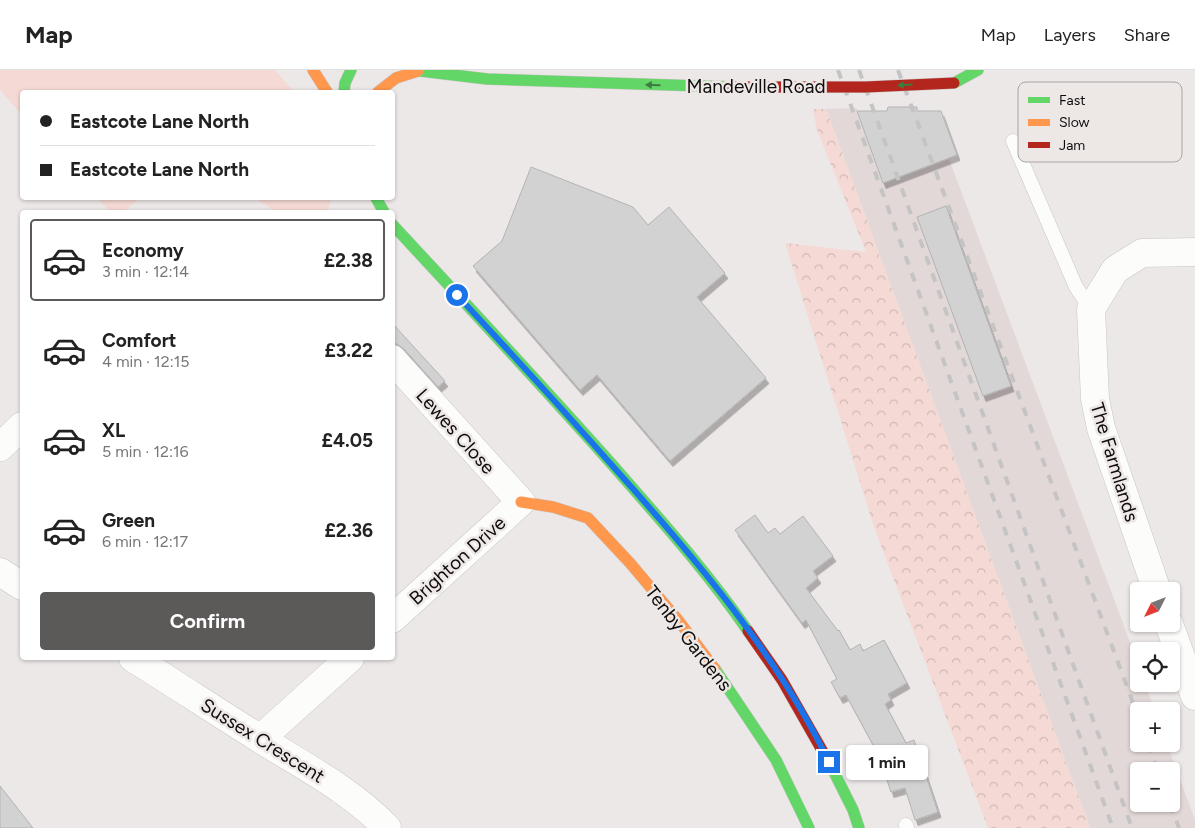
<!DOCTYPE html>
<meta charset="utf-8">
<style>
:root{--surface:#fff;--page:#f2f2f2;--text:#222;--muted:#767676;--line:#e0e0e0;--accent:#5c5959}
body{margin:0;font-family:Figtree,sans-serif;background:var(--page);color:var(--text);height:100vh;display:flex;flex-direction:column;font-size:19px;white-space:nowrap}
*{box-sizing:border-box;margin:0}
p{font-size:16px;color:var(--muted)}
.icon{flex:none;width:28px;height:28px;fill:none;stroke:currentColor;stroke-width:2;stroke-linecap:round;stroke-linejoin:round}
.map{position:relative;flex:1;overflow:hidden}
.details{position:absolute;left:20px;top:140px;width:375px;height:450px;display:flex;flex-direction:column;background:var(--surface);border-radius:5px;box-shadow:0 1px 4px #0004}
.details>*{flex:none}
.top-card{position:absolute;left:20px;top:20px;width:375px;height:110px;border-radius:5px;box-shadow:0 1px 4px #0004;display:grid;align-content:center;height:110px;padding:0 20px;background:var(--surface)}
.needle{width:32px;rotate:228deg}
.controls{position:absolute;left:1130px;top:512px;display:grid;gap:10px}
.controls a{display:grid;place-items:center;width:50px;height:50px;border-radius:5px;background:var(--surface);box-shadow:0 1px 4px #0004;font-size:25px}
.end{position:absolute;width:22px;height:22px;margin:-11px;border:6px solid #1a73e8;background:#fff;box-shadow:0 0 0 2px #fff}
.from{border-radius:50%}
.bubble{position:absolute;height:35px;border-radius:5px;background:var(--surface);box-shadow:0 1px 4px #0004;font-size:16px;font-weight:700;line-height:35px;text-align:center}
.top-card b{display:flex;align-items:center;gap:18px;height:48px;font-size:19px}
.top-card b+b{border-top:1px solid var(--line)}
.top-card i{width:12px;height:12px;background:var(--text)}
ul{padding:9px 0 0;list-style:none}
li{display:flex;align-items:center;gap:15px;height:82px;margin:0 10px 8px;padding:0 10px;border:2px solid transparent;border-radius:5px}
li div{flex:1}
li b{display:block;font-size:19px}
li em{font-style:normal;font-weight:700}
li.current{border-color:var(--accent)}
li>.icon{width:45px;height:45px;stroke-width:1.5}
.cta{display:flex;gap:10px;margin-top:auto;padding:10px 20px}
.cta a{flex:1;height:58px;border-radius:5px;background:var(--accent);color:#fff;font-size:20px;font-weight:700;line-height:58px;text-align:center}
header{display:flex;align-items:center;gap:30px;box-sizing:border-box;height:70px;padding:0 25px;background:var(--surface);border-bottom:1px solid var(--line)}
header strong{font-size:24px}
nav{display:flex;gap:28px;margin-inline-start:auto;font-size:18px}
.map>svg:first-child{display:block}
.built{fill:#e2d8d7;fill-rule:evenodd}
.forest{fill:url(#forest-crowns)}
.park{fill:#f5d9d4}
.building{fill:#d3d2d2;stroke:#b3b3b3;filter:url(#shadow)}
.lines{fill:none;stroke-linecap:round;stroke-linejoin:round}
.lane-casing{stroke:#c9c6c5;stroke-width:15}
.street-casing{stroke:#c9c6c5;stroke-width:29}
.fast-casing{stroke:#c9c6c5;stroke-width:12}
.slow-casing{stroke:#c9c6c5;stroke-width:12}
.jam-casing{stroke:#c9c6c5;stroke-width:12}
.lane{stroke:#fcfcfb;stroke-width:14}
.street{stroke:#fcfcfb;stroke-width:28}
.fast{stroke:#63d668;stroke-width:11}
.slow{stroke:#ff974d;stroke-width:11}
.jam{stroke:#b3261e;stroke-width:11}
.rail{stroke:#c5c4c4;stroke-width:4;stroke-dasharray:9 9;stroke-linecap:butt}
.jam-bridge-casing{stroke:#c9c6c5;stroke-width:12;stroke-linecap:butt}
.jam-bridge{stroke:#b3261e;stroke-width:11}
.oneway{fill:#3d7b3f}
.route{stroke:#1a73e8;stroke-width:6}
.labels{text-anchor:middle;stroke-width:5;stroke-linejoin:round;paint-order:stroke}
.street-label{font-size:19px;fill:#0e0c0c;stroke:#ede7e6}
.key{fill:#ede7e6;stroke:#aaa5a5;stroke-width:1}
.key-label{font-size:14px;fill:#0e0c0c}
</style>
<header>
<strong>Map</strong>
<nav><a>Map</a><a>Layers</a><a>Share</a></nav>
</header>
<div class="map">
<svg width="1195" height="758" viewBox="0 0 1195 758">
<defs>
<pattern id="forest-crowns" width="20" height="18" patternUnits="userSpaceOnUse" patternTransform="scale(1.25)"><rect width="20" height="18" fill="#f5d9d4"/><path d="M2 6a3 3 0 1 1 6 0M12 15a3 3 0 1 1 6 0" fill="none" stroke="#d1b9b5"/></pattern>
<filter id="shadow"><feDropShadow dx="3" dy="5.5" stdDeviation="0" flood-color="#0004"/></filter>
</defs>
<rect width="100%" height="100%" fill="#ece8e7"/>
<path class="built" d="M888 37H917V41H941L957 86 949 89 1139 596V614H1145L1155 641H1139V674H1167L1195 750V758H1090L826 39 857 38V41H887ZM1139 701H1171V734H1139Z"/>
<path class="forest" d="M813 39H826L1090 758H988L875 460 785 173 866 182 817 60Z"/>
<g class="park">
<path d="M0 0H275L294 22H22V45L0 20Z"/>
<path d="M97 128H140L123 142H110Z"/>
<path d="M254 128H331V130L327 142H277Z"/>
</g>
<g class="building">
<path d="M888 37H917V41H941L957 85 883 113 857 41H887Z"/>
<path d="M531 97 633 137 648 155 669 137 725 203 697 227 766 308 670 391 597 305 580 320 473 196 502 171Z"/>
<path d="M946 136 1011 316 983 326 917 147Z"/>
<path d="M392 253 445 311 438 317 404 279 397 274H392Z"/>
<path d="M755 445 768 463 775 458 780 464 803 446 833 486 813 501 818 508 806 518 838 561 839 560 850 580 860 574 863 581 884 570 907 613 888 624 891 630 885 634 906 673 914 670 938 742 915 750 905 718 891 722 879 686 846 625 840 628 831 612 837 609 806 550 802 553 735 460Z"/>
<path d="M0 716 33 758H0Z"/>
</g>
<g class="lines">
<g class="lane-casing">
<g id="lane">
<path d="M1013 71 1076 217 1091 239"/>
<path d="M906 755 907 758"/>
</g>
</g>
<g class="street-casing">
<g id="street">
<path d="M392 289 521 432 392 549"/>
<path d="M0 377 22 356"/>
<path d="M0 502 22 516"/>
<path d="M1157 521 1101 358 1095 329 1091 239 1115 200 1142 183 1195 182"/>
<path d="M1169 554 1195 626"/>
<path d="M133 588C175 614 217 642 259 668 303 696 351 720 387 758"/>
<path d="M260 669 350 588"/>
</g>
</g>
<g class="fast-casing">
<g id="fast">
<path d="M412 0 487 9 732 17"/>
<path d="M954 13 978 0"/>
<path d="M344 22 345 13 351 0"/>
<path d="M376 128 384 142"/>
<path d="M392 154C465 233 538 311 609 391 657 446 706 500 748 561"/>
<path d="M715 599 776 690 809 758"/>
<path d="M831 696 853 740 859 758"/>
</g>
</g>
<g class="slow-casing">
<g id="slow">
<path d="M313 0 327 22"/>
<path d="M378 22 396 8 418 1"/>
<path d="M521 432 553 437 588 448 630 493 678 550 715 599"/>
</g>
</g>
<g class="jam-casing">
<path id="jam" d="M748 561 782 610 831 696"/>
</g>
<use href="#lane" class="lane"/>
<use href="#street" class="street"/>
<use href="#fast" class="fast"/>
<use href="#slow" class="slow"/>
<use href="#jam" class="jam"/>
<g class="rail">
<path d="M838 0 1113 758"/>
<path d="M859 0 1132 758"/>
<path d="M898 0 1139 649"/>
<path d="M1148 674 1158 701"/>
<path d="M1170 734 1179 758"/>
</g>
<g class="jam-bridge-casing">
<path id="jam-bridge" d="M732 17H866L954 13"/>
</g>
<use href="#jam-bridge" class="jam-bridge"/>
</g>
<defs><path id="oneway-solid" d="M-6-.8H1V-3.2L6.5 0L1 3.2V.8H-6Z" transform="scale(1.25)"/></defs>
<g class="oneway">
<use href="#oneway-solid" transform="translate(653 15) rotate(-178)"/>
<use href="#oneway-solid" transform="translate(905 15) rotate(177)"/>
</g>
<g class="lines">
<path class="route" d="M457 225C511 283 565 342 618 402 696 489 778 586 829 692"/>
</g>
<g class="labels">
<g class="street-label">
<text x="756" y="23">Mandeville Road</text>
<text transform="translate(456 361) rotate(48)" y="7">Lewes Close</text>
<text transform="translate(1115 392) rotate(73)" y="7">The Farmlands</text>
<text transform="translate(457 490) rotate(-42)" y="7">Brighton Drive</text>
<text transform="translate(689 568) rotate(52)" y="7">Tenby Gardens</text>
<text transform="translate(263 670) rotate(32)" y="7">Sussex Crescent</text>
</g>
</g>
<rect x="1018" y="12" width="164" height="80" rx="8" class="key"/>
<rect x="1028" y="27" width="22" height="6" fill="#63d668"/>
<rect x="1028" y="49" width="22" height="7" fill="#ff974d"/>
<rect x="1028" y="72" width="22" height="6" fill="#b3261e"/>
<g class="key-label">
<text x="1059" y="35">Fast</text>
<text x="1059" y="57">Slow</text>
<text x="1059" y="80">Jam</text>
</g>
</svg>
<div class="controls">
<a><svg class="needle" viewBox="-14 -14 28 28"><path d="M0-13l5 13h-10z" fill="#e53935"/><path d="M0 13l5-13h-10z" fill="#767676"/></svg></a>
<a><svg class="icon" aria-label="locate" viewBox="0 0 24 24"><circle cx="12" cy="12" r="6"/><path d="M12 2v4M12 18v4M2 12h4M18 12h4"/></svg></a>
<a>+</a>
<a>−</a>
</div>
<i class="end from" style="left:457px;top:225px"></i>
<i class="end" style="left:829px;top:692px"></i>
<div class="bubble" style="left:846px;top:675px;width:82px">1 min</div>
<div class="top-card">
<b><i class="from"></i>Eastcote Lane North</b>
<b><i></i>Eastcote Lane North</b>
</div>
<section class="details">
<ul>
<li class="current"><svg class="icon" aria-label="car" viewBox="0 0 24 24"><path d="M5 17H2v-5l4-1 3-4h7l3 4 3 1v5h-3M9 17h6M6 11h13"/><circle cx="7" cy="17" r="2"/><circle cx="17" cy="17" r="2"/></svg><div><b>Economy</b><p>3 min · 12:14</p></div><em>£2.38</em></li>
<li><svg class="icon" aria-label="car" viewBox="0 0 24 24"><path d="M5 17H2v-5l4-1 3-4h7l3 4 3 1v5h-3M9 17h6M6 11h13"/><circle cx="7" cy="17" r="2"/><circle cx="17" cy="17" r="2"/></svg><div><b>Comfort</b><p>4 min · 12:15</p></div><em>£3.22</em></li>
<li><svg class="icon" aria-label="car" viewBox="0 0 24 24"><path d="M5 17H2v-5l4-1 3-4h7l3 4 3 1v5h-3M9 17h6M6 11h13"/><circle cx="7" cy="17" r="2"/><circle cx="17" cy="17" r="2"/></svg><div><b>XL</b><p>5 min · 12:16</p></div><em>£4.05</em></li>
<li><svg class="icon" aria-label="car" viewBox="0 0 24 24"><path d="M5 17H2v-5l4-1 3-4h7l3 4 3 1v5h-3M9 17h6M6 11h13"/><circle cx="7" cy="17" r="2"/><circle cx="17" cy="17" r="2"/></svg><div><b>Green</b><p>6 min · 12:17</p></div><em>£2.36</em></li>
</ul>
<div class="cta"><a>Confirm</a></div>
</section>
</div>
